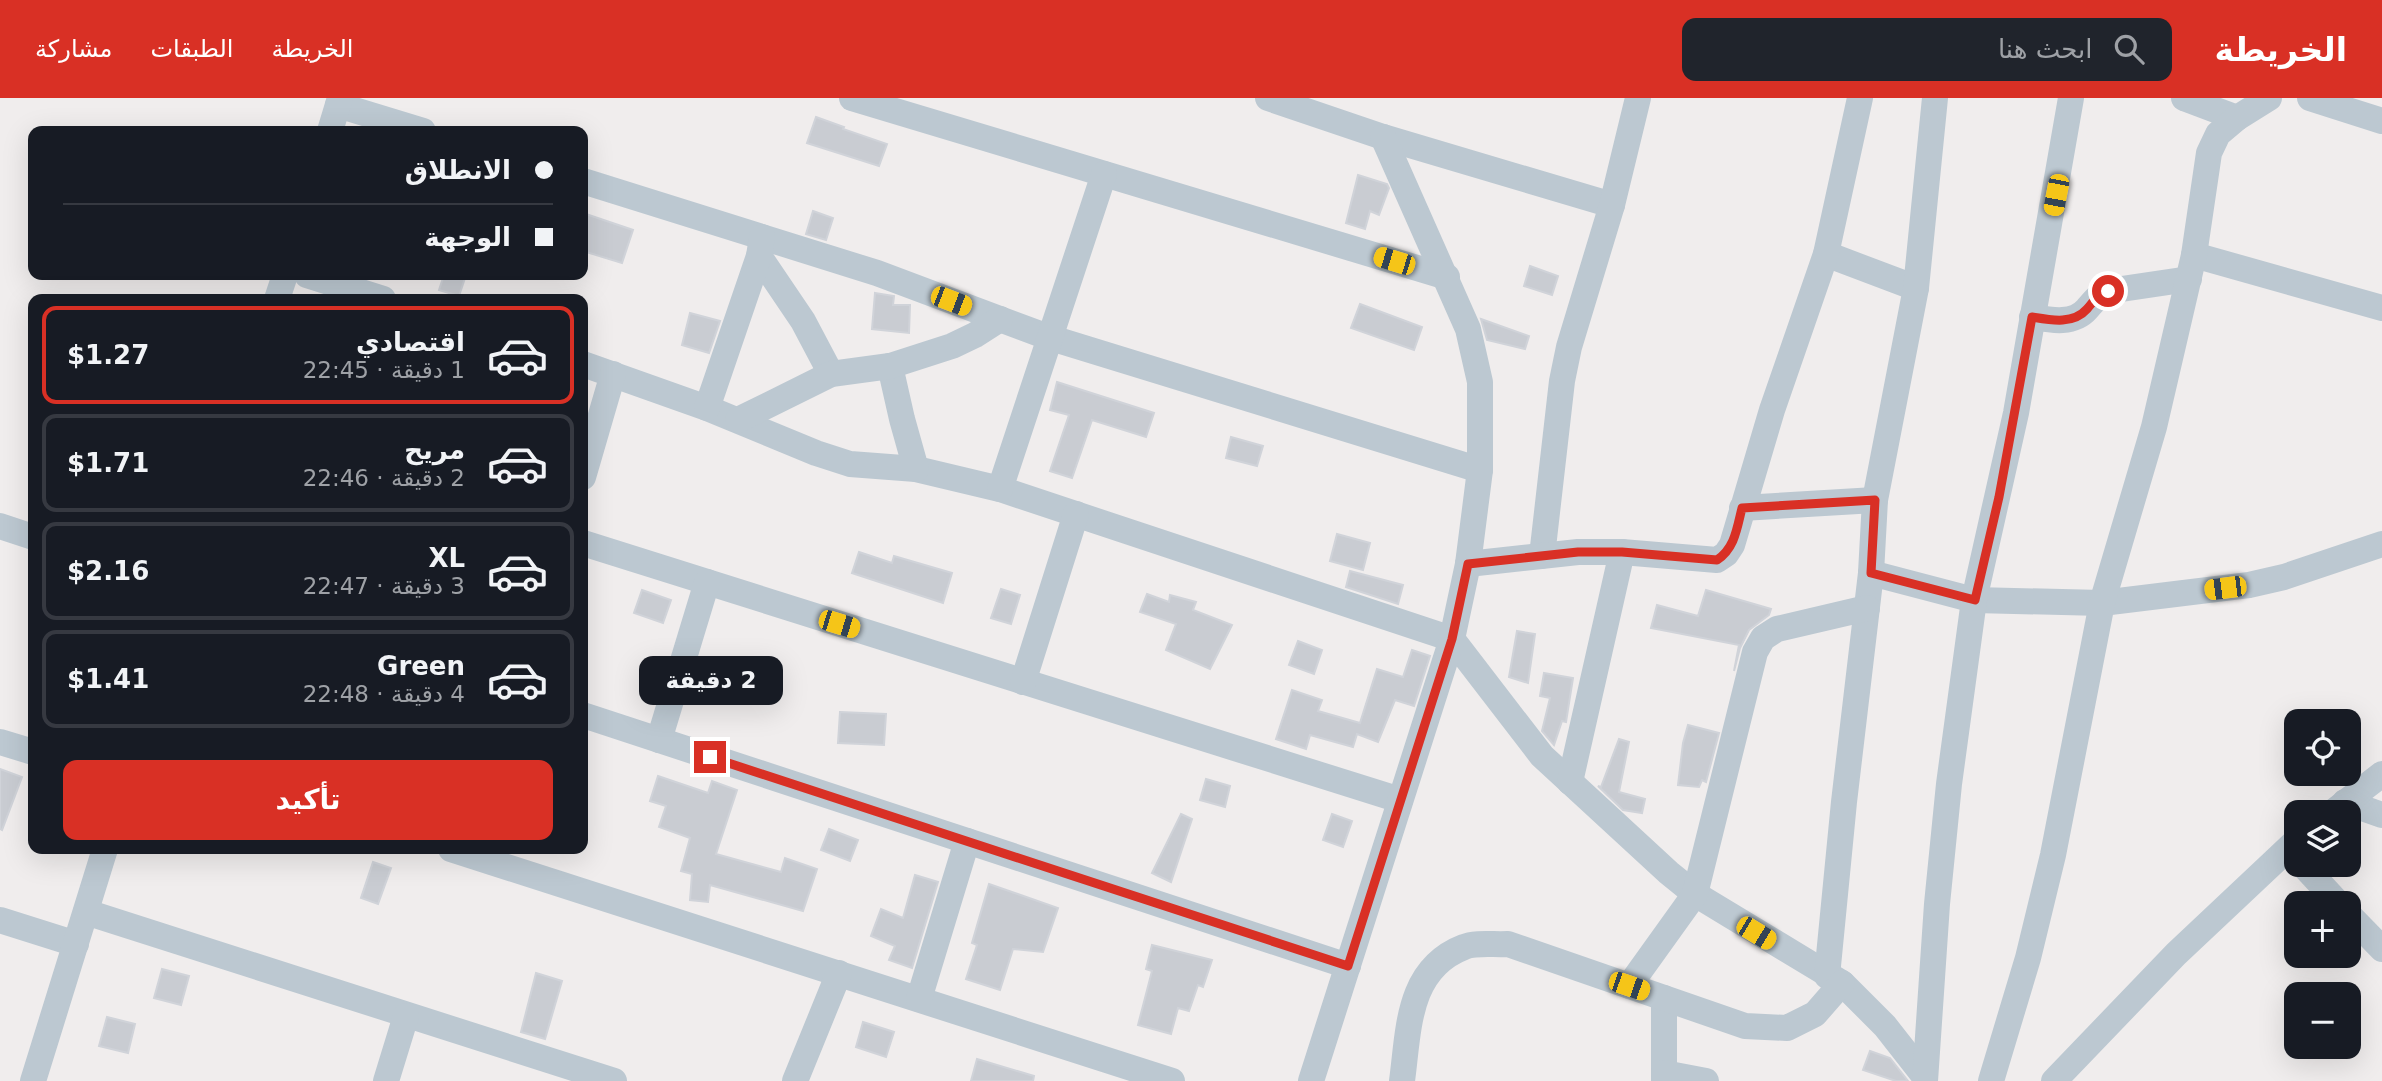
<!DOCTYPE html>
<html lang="ar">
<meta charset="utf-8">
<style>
:root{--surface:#171b24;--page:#20242c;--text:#f1f3f6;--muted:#9ea1a6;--line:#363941;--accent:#d93025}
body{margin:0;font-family:"DejaVu Sans","Noto Naskh Arabic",sans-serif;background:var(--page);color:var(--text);direction:rtl;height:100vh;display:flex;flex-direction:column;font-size:26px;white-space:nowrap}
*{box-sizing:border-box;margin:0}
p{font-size:23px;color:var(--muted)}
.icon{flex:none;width:38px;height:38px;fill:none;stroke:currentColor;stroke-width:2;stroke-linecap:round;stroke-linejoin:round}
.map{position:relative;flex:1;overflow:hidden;direction:ltr}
.side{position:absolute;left:28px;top:196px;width:560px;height:560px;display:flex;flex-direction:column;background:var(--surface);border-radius:14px;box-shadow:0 7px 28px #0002;direction:rtl}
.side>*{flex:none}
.top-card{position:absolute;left:28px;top:28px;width:560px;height:154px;border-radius:14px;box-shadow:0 7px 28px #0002;direction:rtl;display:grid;align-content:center;height:154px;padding:0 35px;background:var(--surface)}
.controls{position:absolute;left:2284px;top:611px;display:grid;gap:14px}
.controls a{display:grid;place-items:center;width:77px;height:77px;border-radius:14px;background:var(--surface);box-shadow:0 7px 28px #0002;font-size:35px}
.end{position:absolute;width:32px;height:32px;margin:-16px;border:9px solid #d93025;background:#fff;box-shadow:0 0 0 4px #fff}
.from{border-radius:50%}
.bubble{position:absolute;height:49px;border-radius:14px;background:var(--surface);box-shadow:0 7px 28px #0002;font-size:23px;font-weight:700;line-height:49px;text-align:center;direction:rtl}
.car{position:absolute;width:21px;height:42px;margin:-21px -10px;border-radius:9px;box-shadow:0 0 5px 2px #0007;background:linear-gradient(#f5c518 24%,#345 0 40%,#f5c518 0 76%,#345 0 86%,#f5c518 0)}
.top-card b{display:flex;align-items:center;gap:24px;height:66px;font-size:26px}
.top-card b+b{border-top:2px solid var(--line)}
.top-card i{width:18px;height:18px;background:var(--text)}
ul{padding:12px 0 0;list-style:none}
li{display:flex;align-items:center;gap:21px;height:98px;margin:0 14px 10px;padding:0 21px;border:4px solid var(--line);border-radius:14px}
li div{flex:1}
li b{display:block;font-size:26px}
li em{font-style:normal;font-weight:700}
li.current{border-color:var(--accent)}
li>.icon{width:63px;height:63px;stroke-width:1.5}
.button{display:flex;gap:14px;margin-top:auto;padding:14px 35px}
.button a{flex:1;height:80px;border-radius:14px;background:var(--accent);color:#fff;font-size:28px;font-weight:700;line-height:80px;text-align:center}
header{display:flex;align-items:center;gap:42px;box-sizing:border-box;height:98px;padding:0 35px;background:var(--accent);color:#fff}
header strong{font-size:33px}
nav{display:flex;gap:38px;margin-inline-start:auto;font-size:24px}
.search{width:490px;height:63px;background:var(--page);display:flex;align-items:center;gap:18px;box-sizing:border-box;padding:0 24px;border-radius:14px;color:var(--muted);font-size:26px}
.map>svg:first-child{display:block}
.building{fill:#c9ccd2;stroke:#d0d3d9;stroke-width:2}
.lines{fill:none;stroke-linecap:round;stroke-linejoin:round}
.minor{stroke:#bcc8d1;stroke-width:26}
.route{stroke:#d93025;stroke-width:9}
</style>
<header>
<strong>الخريطة</strong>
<div class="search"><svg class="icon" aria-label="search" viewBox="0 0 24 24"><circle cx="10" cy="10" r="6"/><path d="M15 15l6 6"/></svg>ابحث هنا</div>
<nav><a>الخريطة</a><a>الطبقات</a><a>مشاركة</a></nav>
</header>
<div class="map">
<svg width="2382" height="983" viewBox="0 0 2382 983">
<rect width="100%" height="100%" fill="#f0eded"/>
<g class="building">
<path d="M816 19 844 29 843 31 887 46 879 68 807 45Z"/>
<path d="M1358 77 1387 86 1389 90 1379 117 1370 113 1365 131 1346 125Z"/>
<path d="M813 113 833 120 826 142 806 136Z"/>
<path d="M583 115 633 132 622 165 583 153Z"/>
<path d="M1530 168 1558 178 1552 197 1524 188Z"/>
<path d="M444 177H466L459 198 439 192Z"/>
<path d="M875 195 894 198 893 207H910L909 235 872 231Z"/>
<path d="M1360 206 1422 229 1414 252 1351 230Z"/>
<path d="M690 215 720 223 709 255 682 247Z"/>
<path d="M1481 221 1529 238 1525 251 1487 242Z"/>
<path d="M1057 284 1154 315 1146 339 1092 322 1072 380 1050 373 1069 317 1050 312Z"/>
<path d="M1231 339 1263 348 1257 368 1226 360Z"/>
<path d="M1337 436 1370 445 1363 472 1330 463Z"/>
<path d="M859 454 892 465 894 458 952 475 943 505 852 475Z"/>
<path d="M1350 473 1403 487 1398 506 1346 489Z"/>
<path d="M1001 491 1020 497 1011 526 991 520Z"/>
<path d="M642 492 671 502 663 525 634 515Z"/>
<path d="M1706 492 1771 511 1769 517 1749 532 1740 550 1734 573 1739 547 1651 530 1657 507 1698 518Z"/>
<path d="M1147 496 1169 504 1170 497 1196 504 1193 512 1232 527 1210 571 1166 552 1176 526 1140 514Z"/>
<path d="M1517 533 1535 536 1528 585 1509 579Z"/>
<path d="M1298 543 1322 552 1314 576 1289 567Z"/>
<path d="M1412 552 1430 558 1414 608 1395 602 1378 644 1357 636 1353 649 1310 637 1306 651 1276 641 1292 592 1322 602 1318 613 1360 625 1377 571 1403 579Z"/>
<path d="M1544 575 1573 580 1566 624 1562 623 1554 647 1542 633 1550 600 1540 598Z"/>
<path d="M840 614 886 616 884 647 838 645Z"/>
<path d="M1688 627 1719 635 1706 684 1702 682 1699 689 1678 687 1683 645Z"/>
<path d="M1619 641 1629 644 1619 694 1645 701 1642 715 1623 712 1598 688 1601 689Z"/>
<path d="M0 671 22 679 2 732 0 731Z"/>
<path d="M658 678 708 695 712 683 737 692 716 756 781 774 785 760 817 771 803 813 710 787 708 804 690 802 692 776 681 773 690 740 659 729 666 708 650 703Z"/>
<path d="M1206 681 1230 688 1225 709 1200 702Z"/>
<path d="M1181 716 1192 721 1171 784 1152 775Z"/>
<path d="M1332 716 1352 723 1343 749 1323 742Z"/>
<path d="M829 731 858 742 850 763 821 752Z"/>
<path d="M373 764 391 770 378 806 361 800Z"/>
<path d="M915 777 938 784 912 870 889 862 895 848 871 838 881 811 903 820Z"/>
<path d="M989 786 1058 810 1043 854 1013 851 1000 892 966 881 977 847 972 845Z"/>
<path d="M1152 847 1212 862 1203 889 1198 887 1189 913 1178 910 1171 936 1138 927 1152 873 1146 871Z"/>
<path d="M162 871 189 878 181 907 154 900Z"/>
<path d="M536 875 562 883 545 941 521 934Z"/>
<path d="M107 919 135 926 128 955 99 948Z"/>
<path d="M863 924 894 934 886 959 856 949Z"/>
<path d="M1870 953 1890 960 1908 983H1896L1863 972Z"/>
<path d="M977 961 1034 978 1033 983H971Z"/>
</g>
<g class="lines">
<g class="minor">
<path d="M852 0 1447 179"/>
<path d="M1268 0 1383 39 1612 107"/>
<path d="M2184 0 2237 20"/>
<path d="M2310 0 2382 23"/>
<path d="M338 7 423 33"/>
<path d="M330 33 340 0"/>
<path d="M583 83 877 175 1048 239 1480 372"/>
<path d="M1826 156 1916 190"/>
<path d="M2194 157 2382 210"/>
<path d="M759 158 803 223 831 276"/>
<path d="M307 177 383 201"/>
<path d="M277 201 285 177"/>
<path d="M2032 219C2050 222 2073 227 2087 211 2094 203 2098 197 2108 193L2189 181"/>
<path d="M583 266 707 310 816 355 850 366 916 371 1000 391 1452 541 1542 658 1669 775 1695 796 1842 885 1885 928 1925 979"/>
<path d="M890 268 902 321 916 371"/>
<path d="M707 310 759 158 762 139"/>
<path d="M738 322 831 276 890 268 952 248 975 237 1000 221"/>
<path d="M583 379 613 276"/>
<path d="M1000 391 1104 76"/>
<path d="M1742 410 1875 402"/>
<path d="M0 428 33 439"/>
<path d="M583 445 1400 702"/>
<path d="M1542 458 1562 283 1569 249 1612 107 1638 0"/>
<path d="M1468 466 1578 454H1622L1717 462 1726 456 1732 447 1772 312 1826 156 1860 0"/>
<path d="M1871 475 1974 502 2102 505 2249 487 2284 479 2382 446"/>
<path d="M1023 584 1076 416"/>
<path d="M583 617 1348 868"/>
<path d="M659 642 707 484"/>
<path d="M0 644 33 654"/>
<path d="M1570 684 1622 454"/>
<path d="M2345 704 2382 717"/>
<path d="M2333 714 2382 676"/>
<path d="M451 751 1172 983"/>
<path d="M2302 766 2338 805"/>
<path d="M86 814 614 983"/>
<path d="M2348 816 2382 851"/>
<path d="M0 822 76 846"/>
<path d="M1827 878 1844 704 1871 475 1875 402 1916 190 1935 0"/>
<path d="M1629 888 1695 796 1755 554 1763 540 1777 531 1867 510"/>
<path d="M1664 900V983"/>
<path d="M919 901 967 743"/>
<path d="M1664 975 1706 983"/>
<path d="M33 983 105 751"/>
<path d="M386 983 406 918"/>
<path d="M795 983 839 875"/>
<path d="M1311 983 1452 541 1468 466 1480 372V284L1468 231 1383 39"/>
<path d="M1402 983C1409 931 1407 871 1464 849 1476 844 1495 847 1508 846L1745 928 1787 930 1815 916 1842 885"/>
<path d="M1925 983 1937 806 1949 686 1974 502 2016 315 2071 0"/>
<path d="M1991 983 2028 860 2053 757 2102 505 2154 329 2194 157 2209 55 2218 36 2237 20 2269 0"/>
<path d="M2054 983 2176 856 2296 743"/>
</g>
</g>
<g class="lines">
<path class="route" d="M710 659 1348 868 1452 541 1468 466 1578 454H1622L1717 462C1735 450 1737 430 1742 410L1875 402 1871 475 1975 502 1999 399 2032 219C2050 222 2073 227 2087 211 2094 203 2097 197 2108 193"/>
</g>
</svg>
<div class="controls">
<a><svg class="icon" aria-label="locate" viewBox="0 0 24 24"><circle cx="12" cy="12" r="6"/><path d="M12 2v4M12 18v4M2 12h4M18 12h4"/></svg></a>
<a><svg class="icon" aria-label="layers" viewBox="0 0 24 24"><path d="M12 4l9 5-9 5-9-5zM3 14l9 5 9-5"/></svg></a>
<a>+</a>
<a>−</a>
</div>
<i class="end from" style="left:2108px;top:193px"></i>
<i class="end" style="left:710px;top:659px"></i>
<div class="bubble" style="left:639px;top:558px;width:144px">2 دقيقة</div>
<i class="car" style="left:2056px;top:97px;rotate:191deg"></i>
<i class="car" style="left:1394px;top:163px;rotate:287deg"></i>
<i class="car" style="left:951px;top:203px;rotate:111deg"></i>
<i class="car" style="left:2225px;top:490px;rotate:263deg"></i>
<i class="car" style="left:839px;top:526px;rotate:107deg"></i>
<i class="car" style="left:1756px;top:835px;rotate:121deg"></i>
<i class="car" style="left:1629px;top:888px;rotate:109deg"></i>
<div class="top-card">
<b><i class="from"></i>الانطلاق</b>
<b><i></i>الوجهة</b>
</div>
<section class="side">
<ul>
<li class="current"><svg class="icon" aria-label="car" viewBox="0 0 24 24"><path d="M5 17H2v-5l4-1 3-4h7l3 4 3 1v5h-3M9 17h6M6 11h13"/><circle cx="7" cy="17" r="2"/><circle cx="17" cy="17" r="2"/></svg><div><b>اقتصادي</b><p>1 دقيقة · 22:45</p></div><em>$1.27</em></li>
<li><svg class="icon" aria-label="car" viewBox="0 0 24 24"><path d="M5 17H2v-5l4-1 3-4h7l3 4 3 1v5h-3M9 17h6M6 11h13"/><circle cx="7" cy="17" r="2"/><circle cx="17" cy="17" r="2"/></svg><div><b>مريح</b><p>2 دقيقة · 22:46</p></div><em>$1.71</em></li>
<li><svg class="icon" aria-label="car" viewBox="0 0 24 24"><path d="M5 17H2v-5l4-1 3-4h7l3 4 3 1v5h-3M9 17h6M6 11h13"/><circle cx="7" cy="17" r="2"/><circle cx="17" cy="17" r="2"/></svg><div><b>XL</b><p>3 دقيقة · 22:47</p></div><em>$2.16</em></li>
<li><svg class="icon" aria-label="car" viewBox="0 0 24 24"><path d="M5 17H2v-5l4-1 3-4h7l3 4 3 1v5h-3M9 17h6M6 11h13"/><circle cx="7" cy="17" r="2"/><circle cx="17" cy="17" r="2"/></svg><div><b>Green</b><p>4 دقيقة · 22:48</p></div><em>$1.41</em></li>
</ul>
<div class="button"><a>تأكيد</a></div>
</section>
</div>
